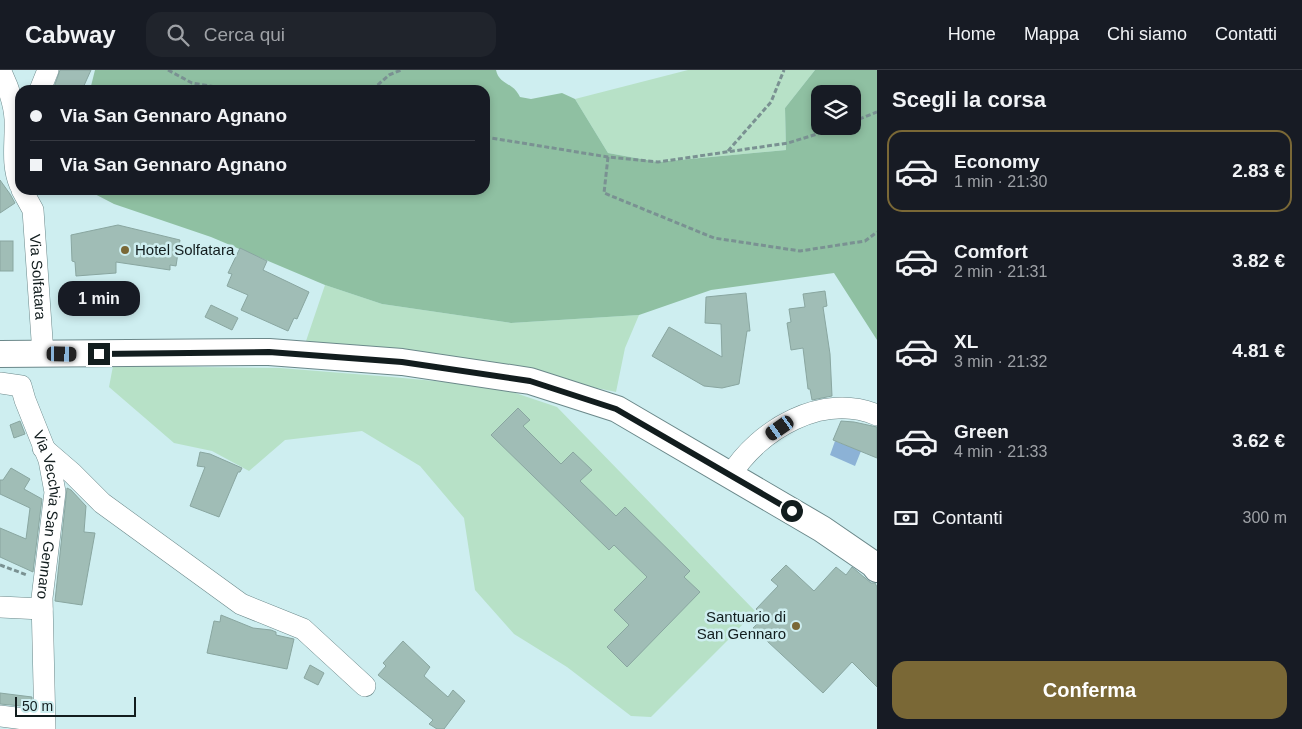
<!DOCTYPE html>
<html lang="it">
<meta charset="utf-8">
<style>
:root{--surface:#171b24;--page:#20242c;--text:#f1f3f6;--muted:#9ea1a6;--line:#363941;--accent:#7a6836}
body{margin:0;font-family:Arial,sans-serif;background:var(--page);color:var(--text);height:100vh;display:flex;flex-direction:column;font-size:19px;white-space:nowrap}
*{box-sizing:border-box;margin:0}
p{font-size:16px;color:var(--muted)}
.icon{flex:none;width:28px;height:28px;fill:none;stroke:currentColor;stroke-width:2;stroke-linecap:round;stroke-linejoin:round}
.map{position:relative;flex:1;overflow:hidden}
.side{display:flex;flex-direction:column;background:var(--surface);width:425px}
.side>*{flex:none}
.hud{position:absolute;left:15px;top:15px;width:475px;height:110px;border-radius:15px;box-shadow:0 2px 8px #0003;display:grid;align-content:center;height:110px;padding:0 15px;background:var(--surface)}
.buttons{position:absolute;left:811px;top:15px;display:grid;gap:10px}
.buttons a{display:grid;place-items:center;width:50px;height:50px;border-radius:10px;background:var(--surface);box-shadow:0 2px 8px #0003;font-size:25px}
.scale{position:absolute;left:15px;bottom:12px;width:121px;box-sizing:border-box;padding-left:5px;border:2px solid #121d1e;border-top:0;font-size:14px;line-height:18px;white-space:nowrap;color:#121d1e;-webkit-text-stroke:4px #ceeef0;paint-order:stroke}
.end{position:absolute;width:22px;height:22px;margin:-11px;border:6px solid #121d1e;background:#fff;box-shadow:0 0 0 2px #fff}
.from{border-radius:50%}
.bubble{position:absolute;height:35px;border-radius:15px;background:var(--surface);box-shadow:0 2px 8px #0003;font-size:16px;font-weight:800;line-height:35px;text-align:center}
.car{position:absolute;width:15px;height:30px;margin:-15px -8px;border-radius:6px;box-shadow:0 0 4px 1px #0007;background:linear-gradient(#222 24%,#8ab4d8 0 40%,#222 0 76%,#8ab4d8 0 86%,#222 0)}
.hud b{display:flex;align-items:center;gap:18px;height:48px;font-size:19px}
.hud b+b{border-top:1px solid var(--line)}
.hud i{width:12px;height:12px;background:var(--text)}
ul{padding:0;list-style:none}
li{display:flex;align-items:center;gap:15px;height:82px;margin:0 10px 8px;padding:0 5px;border:2px solid transparent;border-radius:15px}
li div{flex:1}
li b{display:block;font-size:19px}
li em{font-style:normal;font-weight:800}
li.current{border-color:var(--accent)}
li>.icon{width:45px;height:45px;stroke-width:1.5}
h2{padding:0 15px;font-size:22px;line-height:60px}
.pay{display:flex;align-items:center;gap:12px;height:55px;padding:0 15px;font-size:19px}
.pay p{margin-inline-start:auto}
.primary-button{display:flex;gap:10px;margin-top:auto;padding:10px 15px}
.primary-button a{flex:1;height:58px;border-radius:15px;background:var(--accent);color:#fff;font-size:20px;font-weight:800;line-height:58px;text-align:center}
header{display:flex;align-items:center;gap:30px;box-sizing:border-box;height:70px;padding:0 25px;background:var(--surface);border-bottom:1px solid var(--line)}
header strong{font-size:24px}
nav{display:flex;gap:28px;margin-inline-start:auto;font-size:18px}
.search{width:350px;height:45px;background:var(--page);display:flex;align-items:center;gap:12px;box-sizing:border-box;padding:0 18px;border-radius:15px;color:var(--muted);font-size:19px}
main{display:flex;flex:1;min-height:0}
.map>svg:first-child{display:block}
.green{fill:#b7e1c7}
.forest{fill:#8fc0a2;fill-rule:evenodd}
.water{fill:#8cb2d6}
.building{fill:#a0bdb6;stroke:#89a6a0}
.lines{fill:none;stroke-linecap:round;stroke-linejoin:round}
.minor-casing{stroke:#6b888a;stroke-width:22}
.major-casing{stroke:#6b888a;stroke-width:28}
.path{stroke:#7a9192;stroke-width:3;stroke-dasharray:5 2.5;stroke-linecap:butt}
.minor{stroke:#fff;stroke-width:21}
.major{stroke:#fff;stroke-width:26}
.route{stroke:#121d1e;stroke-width:6}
.poi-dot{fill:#7a6836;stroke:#ceeef0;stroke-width:2}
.labels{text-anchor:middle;stroke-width:5;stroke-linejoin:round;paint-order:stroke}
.poi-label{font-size:15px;fill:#121d1e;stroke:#ceeef0;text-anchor:start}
.street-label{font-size:15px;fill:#121d1e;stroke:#ceeef0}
</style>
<header>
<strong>Cabway</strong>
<div class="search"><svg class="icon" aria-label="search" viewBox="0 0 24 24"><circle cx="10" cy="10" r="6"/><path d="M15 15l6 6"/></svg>Cerca qui</div>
<nav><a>Home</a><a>Mappa</a><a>Chi siamo</a><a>Contatti</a></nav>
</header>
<main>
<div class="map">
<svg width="877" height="659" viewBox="0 0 877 659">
<rect width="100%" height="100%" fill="#ceeef0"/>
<g class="green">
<path d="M688 0H815L785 38 786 80 658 92 608 83 575 29Z"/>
<path d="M325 215 382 234 511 253 639 245 625 278 616 322 472 292 305 274Z"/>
<path d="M113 296 280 298 392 307 498 317 557 337 755 541 729 569 651 647 631 646 567 597 514 564 475 520 464 448 420 396 362 361 285 370 249 401 212 381 174 373 109 317Z"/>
</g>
<path class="forest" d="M95 0H496C498 10 505 12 512 17 515 19 518 23 520 27L531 29 562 23 575 29 608 83 658 92 786 80 785 38 815 0H877V270L834 203 711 220 639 245 511 253 382 234 325 215 211 167 114 134 87 120H485V20H90ZM820 24H852V56H820Z"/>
<path class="water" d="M835 371 861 381 855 396 830 385Z"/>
<g class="building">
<path d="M60 0H91L82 20H53Z"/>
<path d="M0 110 10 124 15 133 0 143Z"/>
<path d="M118 155 180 170 176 196 170 195V200L116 192V203L76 206 75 192 72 191 71 165Z"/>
<rect x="0" y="171" width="13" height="30"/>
<path d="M240 178 267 191 263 200 309 222 297 249 294 248 288 261 241 240 248 225 227 216 232 204 228 203Z"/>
<path d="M825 221 827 236 823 237 830 284 832 326 812 330 810 319H808L803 278 791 280 787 253 791 252 789 239 805 237 803 224Z"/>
<path d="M746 223 750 261H747L739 314 722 318 704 316 652 286 669 257 722 287 721 254 705 253 706 227Z"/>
<path d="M211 235 238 248 232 260 205 247Z"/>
<path d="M518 338 530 350 523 356 561 394 573 382 592 400 580 411 616 446 625 437 690 501 684 507 700 522 627 597 607 577 629 555 614 540 647 507 614 475 609 480 491 365Z"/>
<path d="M20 351 25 364 14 368 10 355Z"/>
<path d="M841 351 854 352 877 357V388L833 370Z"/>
<path d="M200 382 210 384 242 398 240 402H238L219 447 190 436 205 397 197 396Z"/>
<path d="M11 398 30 409 24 419 42 429 33 502 0 487V458L26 469 30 438 0 424V410H3Z"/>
<path d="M67 418 71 420 86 436 84 462 95 463 82 535 55 531Z"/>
<path d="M786 495 814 521 836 497 846 505 852 497 871 513H875L877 517V617L852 592 823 623 753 558 764 547 756 539 778 516 771 510Z"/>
<path d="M221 545 253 558 271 560 276 562V565L294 569 287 599 207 583 214 551 220 552Z"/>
<path d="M403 571 430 597 424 606 448 627 453 620 465 631 444 659H437L429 654 433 650 378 605 386 596 383 593Z"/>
<path d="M310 595 324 603 318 615 304 608Z"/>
<path d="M0 623 32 627V637L0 634Z"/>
</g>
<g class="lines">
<g class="minor-casing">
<g id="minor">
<path d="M0 0C8 16 14 31 15 49 16 72 11 94 20 115"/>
<path d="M40 20 48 0"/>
<path id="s1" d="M22 120 33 140 43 284"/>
<path id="s2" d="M0 313 21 316 25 330 49 390 55 422 42 528 45 659"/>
<path d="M43 378 72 403 102 433 241 534 303 559 365 616"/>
<path d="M730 406C759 359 823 322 877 345"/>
<path d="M0 537 42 539"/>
<path d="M0 646 32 650"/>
</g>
</g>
<g class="major-casing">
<path id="major" d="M0 284 269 282 402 292 530 311 617 339 822 459 873 494 877 499"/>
</g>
<g class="path">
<path d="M168 0 192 13 234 20"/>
<path d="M372 20 389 5 401 0"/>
<path d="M852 52 877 42"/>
<path d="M485 67 608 87 658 92 788 73 843 56"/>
<path d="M728 81 771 32 784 0"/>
<path d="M608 87 604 123 714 168 800 181 865 171 877 162"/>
<path d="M0 495 27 505"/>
</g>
<use href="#minor" class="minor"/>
<use href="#major" class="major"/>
</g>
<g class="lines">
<path class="route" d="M99 284 269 282 402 292 530 311 616 339 792 441"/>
</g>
<g class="poi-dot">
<circle cx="125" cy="180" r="5"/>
<circle cx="796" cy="556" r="5"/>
</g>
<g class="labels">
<g class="poi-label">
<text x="135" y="185">Hotel Solfatara</text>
<text x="786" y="552" text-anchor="end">Santuario di<tspan x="786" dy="17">San Gennaro</tspan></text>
</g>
<g class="street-label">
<text dy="5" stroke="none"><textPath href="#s1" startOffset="90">Via Solfatara</textPath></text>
<text dy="5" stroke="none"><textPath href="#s2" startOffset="155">Via Vecchia San Gennaro</textPath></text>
</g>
</g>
</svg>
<div class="buttons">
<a><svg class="icon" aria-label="layers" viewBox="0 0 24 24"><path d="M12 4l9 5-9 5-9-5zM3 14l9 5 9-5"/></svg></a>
</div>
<div class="scale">50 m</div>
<i class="end from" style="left:792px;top:441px"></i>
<i class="end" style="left:99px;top:284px"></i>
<div class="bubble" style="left:58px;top:211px;width:82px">1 min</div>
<i class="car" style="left:62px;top:284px;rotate:91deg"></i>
<i class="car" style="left:780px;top:358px;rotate:235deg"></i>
<div class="hud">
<b><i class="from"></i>Via San Gennaro Agnano</b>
<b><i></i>Via San Gennaro Agnano</b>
</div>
</div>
<section class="side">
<h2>Scegli la corsa</h2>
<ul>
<li class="current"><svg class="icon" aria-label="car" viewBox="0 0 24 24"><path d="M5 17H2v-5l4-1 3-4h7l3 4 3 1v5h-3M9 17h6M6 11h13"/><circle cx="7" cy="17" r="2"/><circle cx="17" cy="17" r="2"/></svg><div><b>Economy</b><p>1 min · 21:30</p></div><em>2.83 €</em></li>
<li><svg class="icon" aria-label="car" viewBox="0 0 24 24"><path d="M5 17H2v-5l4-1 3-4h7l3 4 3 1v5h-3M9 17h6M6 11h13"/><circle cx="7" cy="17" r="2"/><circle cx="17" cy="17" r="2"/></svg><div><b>Comfort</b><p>2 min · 21:31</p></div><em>3.82 €</em></li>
<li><svg class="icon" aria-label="car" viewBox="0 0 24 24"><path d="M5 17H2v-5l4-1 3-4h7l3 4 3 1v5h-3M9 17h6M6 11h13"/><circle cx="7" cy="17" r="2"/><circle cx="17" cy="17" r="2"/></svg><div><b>XL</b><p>3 min · 21:32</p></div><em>4.81 €</em></li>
<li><svg class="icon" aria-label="car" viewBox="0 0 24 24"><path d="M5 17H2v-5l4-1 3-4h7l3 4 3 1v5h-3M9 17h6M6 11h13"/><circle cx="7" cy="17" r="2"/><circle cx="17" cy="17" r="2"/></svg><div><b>Green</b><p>4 min · 21:33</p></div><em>3.62 €</em></li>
</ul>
<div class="pay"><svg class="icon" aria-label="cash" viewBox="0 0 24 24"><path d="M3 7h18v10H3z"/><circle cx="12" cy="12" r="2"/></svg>Contanti<p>300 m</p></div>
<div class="primary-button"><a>Conferma</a></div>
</section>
</main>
